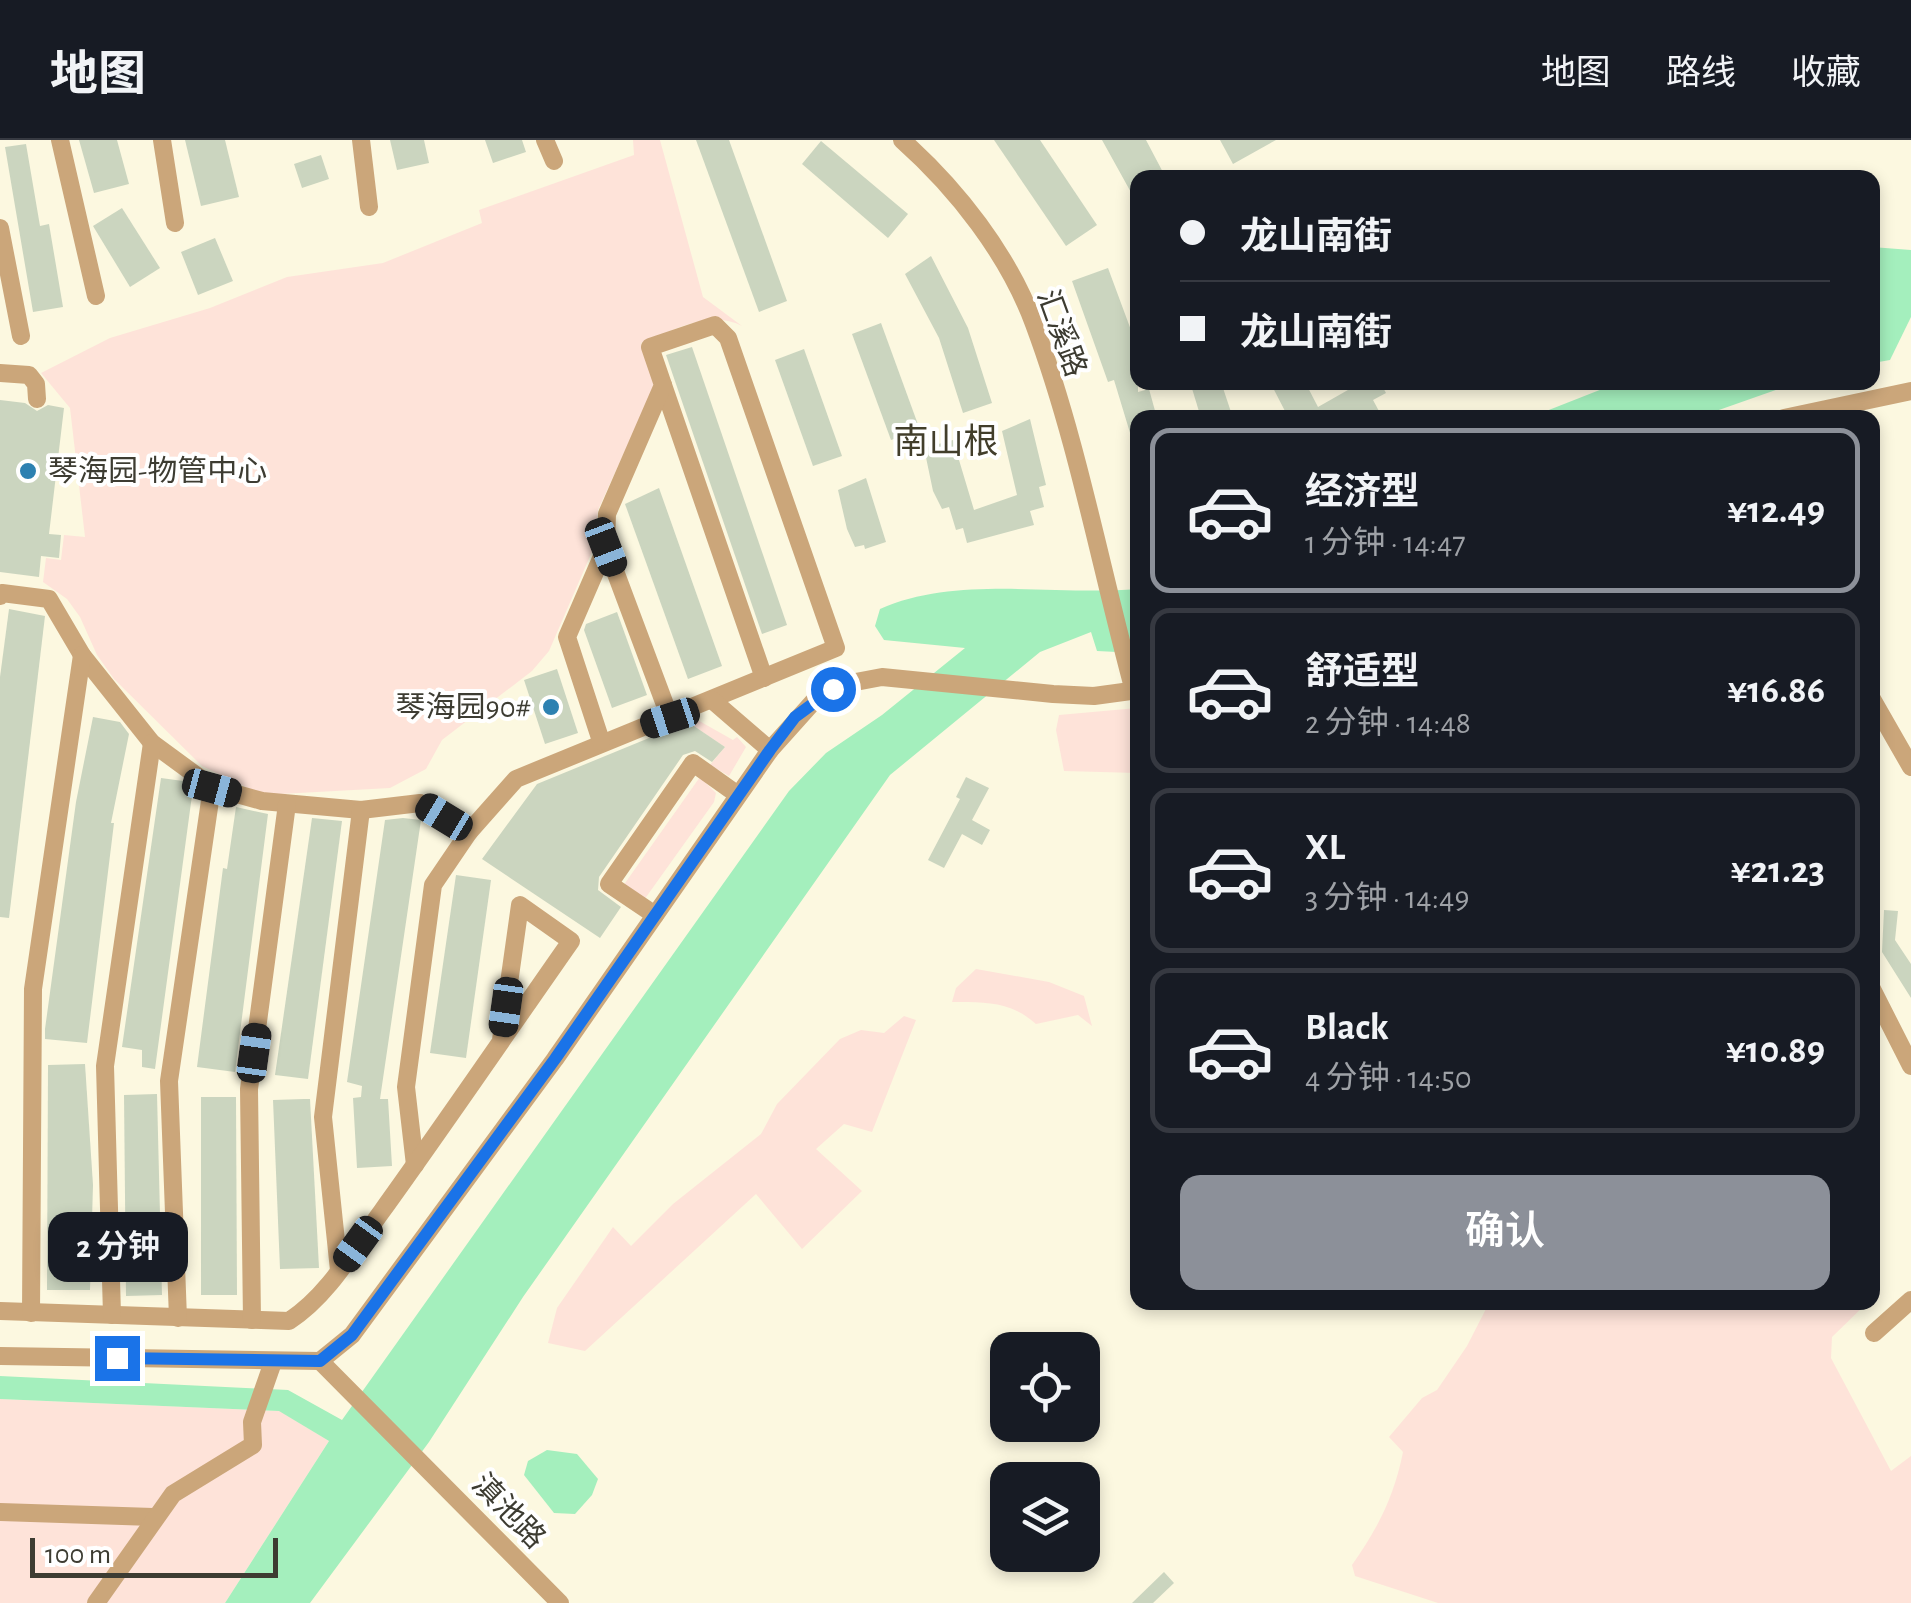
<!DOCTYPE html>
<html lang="zh">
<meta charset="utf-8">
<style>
:root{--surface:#171b24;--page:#242831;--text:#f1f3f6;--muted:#9ea1a6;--line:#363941;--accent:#8c9099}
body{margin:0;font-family:"Alegreya Sans","Noto Sans SC",sans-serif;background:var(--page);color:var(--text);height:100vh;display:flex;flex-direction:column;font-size:38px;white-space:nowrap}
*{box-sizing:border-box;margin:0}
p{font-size:32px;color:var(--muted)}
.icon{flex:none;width:55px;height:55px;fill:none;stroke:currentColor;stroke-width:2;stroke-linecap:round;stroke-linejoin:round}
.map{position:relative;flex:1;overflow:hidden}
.sheet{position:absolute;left:1130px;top:270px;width:750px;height:900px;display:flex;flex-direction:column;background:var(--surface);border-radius:20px;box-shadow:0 5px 15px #0003}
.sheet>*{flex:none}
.guide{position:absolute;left:1130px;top:30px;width:750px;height:220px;border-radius:20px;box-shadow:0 5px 15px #0003;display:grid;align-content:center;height:220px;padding:0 50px;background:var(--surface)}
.controls{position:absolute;left:990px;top:1192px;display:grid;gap:20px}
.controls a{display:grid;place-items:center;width:110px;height:110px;border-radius:20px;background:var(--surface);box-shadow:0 5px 15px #0003;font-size:50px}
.scale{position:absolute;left:30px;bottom:25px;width:248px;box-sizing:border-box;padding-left:10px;border:5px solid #3d3c32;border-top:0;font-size:28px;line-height:35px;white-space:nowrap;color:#3d3c32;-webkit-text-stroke:8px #fff;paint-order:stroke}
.end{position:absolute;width:45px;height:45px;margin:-22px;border:12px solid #1a73e8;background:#fff;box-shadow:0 0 0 5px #fff}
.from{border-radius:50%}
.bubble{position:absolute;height:70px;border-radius:20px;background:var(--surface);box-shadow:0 5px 15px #0003;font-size:32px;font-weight:600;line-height:70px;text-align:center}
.car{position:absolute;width:30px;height:60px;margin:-30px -15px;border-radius:12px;box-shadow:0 0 8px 2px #0007;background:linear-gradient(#222 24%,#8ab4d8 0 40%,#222 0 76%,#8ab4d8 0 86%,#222 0)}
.guide b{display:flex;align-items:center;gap:35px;height:95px;font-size:38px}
.guide b+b{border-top:2px solid var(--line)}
.guide i{width:25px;height:25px;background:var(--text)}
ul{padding:18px 0 0;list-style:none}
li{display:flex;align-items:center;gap:30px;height:165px;margin:0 20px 15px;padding:0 30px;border:5px solid var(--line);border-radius:20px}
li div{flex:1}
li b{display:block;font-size:38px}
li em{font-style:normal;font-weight:600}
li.active{border-color:var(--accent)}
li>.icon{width:90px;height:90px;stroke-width:1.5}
.primary-button{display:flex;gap:20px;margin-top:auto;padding:20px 50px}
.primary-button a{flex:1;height:115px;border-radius:20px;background:var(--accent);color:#fff;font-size:40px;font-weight:600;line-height:115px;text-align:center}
header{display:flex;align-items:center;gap:60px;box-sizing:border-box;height:140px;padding:0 50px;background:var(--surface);border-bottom:2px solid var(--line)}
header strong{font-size:48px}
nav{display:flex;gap:55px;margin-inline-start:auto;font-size:35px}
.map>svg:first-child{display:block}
.green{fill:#fee3d9}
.water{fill:#a4efbd}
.building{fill:#cbd5bf}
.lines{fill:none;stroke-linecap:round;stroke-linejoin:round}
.minor{stroke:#cba67a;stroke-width:18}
.route{stroke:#1a73e8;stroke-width:12}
.poi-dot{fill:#2d81b1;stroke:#fff;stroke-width:4}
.labels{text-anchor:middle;stroke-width:8;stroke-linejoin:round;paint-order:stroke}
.street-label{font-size:30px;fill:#3d3c32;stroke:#fff}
.poi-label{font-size:30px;fill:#3d3c32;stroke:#fff;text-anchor:start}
.quarter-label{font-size:35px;fill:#423e2b;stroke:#fff}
</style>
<header>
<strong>地图</strong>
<nav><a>地图</a><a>路线</a><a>收藏</a></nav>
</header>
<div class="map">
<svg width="1911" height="1463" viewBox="0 0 1911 1463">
<rect width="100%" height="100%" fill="#fcf8e0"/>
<g class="green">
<path d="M633 0H660L703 157 742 186C709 169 673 191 641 203L655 245 598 370 594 407 549 511 532 531 442 600 426 629 390 648 262 655 202 626 114 539 97 515 80 477 67 459 43 442 46 418 61 420 64 395 85 397 70 268 41 233 110 198 210 168 287 137 383 123 482 83 479 70 634 15Z"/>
<path d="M1137 568V633L1064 631 1056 590 1059 575Z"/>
<path d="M694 578 733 600 737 597 746 607 729 636 710 625 725 607 686 581Z"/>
<path d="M700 637 716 653 714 662 644 760 623 746Z"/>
<path d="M976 829 1049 842 1084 856 1092 886 1078 875 1036 884C1010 861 985 862 952 862L956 848Z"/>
<path d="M904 876 916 880 872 992 844 984 816 1009 862 1051 802 1109 756 1054 585 1211 548 1203 557 1168 613 1087 631 1106 673 1064 761 994 777 964 840 899 861 890 884 893Z"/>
<path d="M1489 1163H1867L1832 1197 1831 1218 1891 1331 1911 1316V1463H1438L1355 1436 1352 1425C1378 1388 1394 1357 1403 1312L1389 1297 1422 1258 1437 1250 1467 1206Z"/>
<path d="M0 1259 280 1271 329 1301 225 1463H0Z"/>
</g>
<g class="water">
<path d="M1872 107 1911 110V177L1890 220 1873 223Z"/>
<path d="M1620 242H1796V243L1699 277H1531Z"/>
<path d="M1137 449V513L1097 511 1091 492 1040 512 890 635 523 1157 429 1302 310 1463H225L329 1301 279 1271 0 1259V1236L288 1250 342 1280 789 651 826 613 882 575 965 508 884 500 875 486 880 469C957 435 1054 456 1137 449Z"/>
<path d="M547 1310 577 1314 598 1339 592 1355 575 1374 554 1373 524 1335 528 1321Z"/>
</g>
<g class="building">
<path d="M79 0H117L129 44 94 53Z"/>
<path d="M185 0H225L239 57 201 66Z"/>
<path d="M390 0H424L429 23 397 30Z"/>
<path d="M485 0H522L526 12 493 23Z"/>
<path d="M696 0H729L787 161 759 172Z"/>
<path d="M994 0H1040L1097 85 1066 106Z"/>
<path d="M1102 0H1146L1166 38H1138V65Z"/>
<path d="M1220 0H1276L1233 24Z"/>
<path d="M821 1 908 74 888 98 802 24Z"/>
<path d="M26 4 40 86 49 84 63 167 33 172 5 7Z"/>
<path d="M321 15 329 39 302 48 294 24Z"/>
<path d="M122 68 160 128 130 147 93 86Z"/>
<path d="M215 98 233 141 198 155 181 112Z"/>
<path d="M931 116 968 188 992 263 963 273 939 198 905 134Z"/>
<path d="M1108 128 1138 209V252L1149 249 1157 278H1138V306H1134L1114 240 1108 242 1072 141Z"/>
<path d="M881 183 920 290 891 300 852 194Z"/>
<path d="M692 207 787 485 762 494 666 215Z"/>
<path d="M804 209 842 316 813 326 775 220Z"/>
<path d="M1190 242H1221L1233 278H1201Z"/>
<path d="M1270 242H1305L1318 267 1362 242H1380L1386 253 1373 260 1380 273 1373 278H1294L1290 271 1286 273Z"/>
<path d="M0 260 25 263 37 271 48 265 64 268 49 394 61 395 59 418 41 416 39 437 0 432Z"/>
<path d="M1030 279 1046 345 1039 347 1044 367 1030 371 1034 385 967 403 963 388 956 390 949 367 942 369 933 351 924 308 953 300 974 370 1017 355 1002 291Z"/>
<path d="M866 338 886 402 865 409 864 405 855 407 847 389 838 350Z"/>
<path d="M659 348 722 526 688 539 625 364Z"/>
<path d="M9 469 45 476 9 778 0 777V537Z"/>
<path d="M617 472 647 555 612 568 584 490 586 484Z"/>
<path d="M557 529 578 593 545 604 524 540Z"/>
<path d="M93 577 120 582 129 594 111 683H114L87 903 45 899V889L76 662Z"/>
<path d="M688 582 725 607 712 622 695 611 683 615 599 737 598 750 621 767 600 798 482 719 537 644Z"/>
<path d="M966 637 989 648 972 680 990 690 982 705 962 694 944 728 928 720 960 659 956 657Z"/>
<path d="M161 638 183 641 193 648 155 929 142 927V910L122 907Z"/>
<path d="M236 667 268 674 235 932 197 927 223 728 227 729Z"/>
<path d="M312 678 342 681 308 939 275 935Z"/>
<path d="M403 678 421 680 380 959H388L392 1026 357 1028 353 958 361 957 362 946 347 942 385 680Z"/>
<path d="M456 735 491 740 466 918 430 913Z"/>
<path d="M1884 770 1898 771 1895 800 1911 824V858L1882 812Z"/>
<path d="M85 924 93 1045 90 1150H47L48 925Z"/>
<path d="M157 954 162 1155 126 1156 124 955Z"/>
<path d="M201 957H236L237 1155H201Z"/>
<path d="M304 959H310L319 1128 280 1129 273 960Z"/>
<path d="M1164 1432 1174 1443 1153 1463H1132Z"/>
</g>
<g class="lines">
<g class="minor">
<path d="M60 0 96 156"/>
<path d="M162 0 175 83"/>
<path d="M361 0 369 67"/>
<path d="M545 0 554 21"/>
<path d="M902 0C957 49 1008 114 1034 184 1078 302 1101 430 1134 551"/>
<path d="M0 88 21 196"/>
<path d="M0 233 29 235 36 244 37 259"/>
<path d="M663 245 764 538"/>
<path d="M1784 278 1911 251"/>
<path d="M0 456 2 453 49 459 82 515 152 603 212 647 262 661 361 670 420 663 469 692 516 639 836 508 728 198 715 185 650 207 663 245 607 374 606 407 670 578"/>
<path d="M1872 559 1911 627"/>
<path d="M712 560 770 610"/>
<path d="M601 601 567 497 606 407"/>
<path d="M655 775 609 744 693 623 738 655"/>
<path d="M1872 849 1911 926"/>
<path d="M415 1025 406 947 433 745 469 692"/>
<path d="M339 1130 323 977 361 670"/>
<path d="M0 1171 289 1181C329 1155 354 1109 382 1071 446 982 508 891 571 801L520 765 501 900"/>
<path d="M31 1173 33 849 82 515"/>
<path d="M112 1175 105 926 152 603"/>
<path d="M178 1178 169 941 212 647"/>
<path d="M252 1180 249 949 287 664"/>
<path d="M1874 1193 1911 1160"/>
<path d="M0 1216 320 1221 352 1195 555 919 770 610 813 562 845 544 882 537 1053 554 1094 556 1138 550"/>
<path d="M320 1221 560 1463"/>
<path d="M0 1372 153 1377"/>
<path d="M96 1463 173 1354 253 1305 252 1282 273 1222"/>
</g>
</g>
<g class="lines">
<path class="route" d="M117 1218 320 1221 352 1195 555 919 770 610 795 577 833 549"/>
</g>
<g class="poi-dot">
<circle cx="28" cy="331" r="10"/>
<circle cx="551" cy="567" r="10"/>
</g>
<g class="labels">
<g class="street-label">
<text transform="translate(1062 193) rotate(70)" y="10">汇溪路</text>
<text transform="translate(509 1371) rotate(46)" y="10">滇池路</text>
</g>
<g class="poi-label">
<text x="48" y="341">琴海园-物管中心</text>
<text x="531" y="577" text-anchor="end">琴海园90#</text>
</g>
<g class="quarter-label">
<text x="946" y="313">南山根</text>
</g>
</g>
</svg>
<div class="controls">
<a><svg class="icon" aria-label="locate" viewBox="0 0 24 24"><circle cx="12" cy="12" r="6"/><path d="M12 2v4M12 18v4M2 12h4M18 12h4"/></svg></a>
<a><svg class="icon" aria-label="layers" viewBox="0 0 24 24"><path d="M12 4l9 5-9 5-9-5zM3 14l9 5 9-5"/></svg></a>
</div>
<div class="scale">100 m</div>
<i class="end from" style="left:833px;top:549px"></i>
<i class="end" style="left:117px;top:1218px"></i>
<div class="bubble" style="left:48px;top:1072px;width:140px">2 分钟</div>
<i class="car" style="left:606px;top:407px;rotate:159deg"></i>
<i class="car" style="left:670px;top:578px;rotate:252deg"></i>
<i class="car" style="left:212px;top:648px;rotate:105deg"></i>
<i class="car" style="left:444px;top:677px;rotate:301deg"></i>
<i class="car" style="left:506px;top:867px;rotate:188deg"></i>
<i class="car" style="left:254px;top:913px;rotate:8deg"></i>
<i class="car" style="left:358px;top:1104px;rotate:216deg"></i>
<div class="guide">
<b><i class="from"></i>龙山南街</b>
<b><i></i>龙山南街</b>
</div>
<section class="sheet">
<ul>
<li class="active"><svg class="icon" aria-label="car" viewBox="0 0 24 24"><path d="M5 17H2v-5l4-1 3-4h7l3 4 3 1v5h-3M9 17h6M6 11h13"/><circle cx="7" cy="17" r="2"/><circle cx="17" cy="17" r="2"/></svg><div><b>经济型</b><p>1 分钟 · 14:47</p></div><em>¥12.49</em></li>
<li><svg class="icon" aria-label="car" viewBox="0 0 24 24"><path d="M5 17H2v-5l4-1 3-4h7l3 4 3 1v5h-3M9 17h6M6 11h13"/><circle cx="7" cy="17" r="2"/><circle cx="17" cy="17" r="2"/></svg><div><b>舒适型</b><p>2 分钟 · 14:48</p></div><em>¥16.86</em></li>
<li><svg class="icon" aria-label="car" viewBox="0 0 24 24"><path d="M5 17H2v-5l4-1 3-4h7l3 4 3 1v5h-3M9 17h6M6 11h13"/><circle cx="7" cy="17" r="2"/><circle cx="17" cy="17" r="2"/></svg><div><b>XL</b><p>3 分钟 · 14:49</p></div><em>¥21.23</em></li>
<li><svg class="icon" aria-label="car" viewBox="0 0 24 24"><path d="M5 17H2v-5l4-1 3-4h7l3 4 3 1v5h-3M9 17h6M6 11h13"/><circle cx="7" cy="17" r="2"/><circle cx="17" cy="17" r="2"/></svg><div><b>Black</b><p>4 分钟 · 14:50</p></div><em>¥10.89</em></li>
</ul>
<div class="primary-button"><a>确认</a></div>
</section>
</div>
